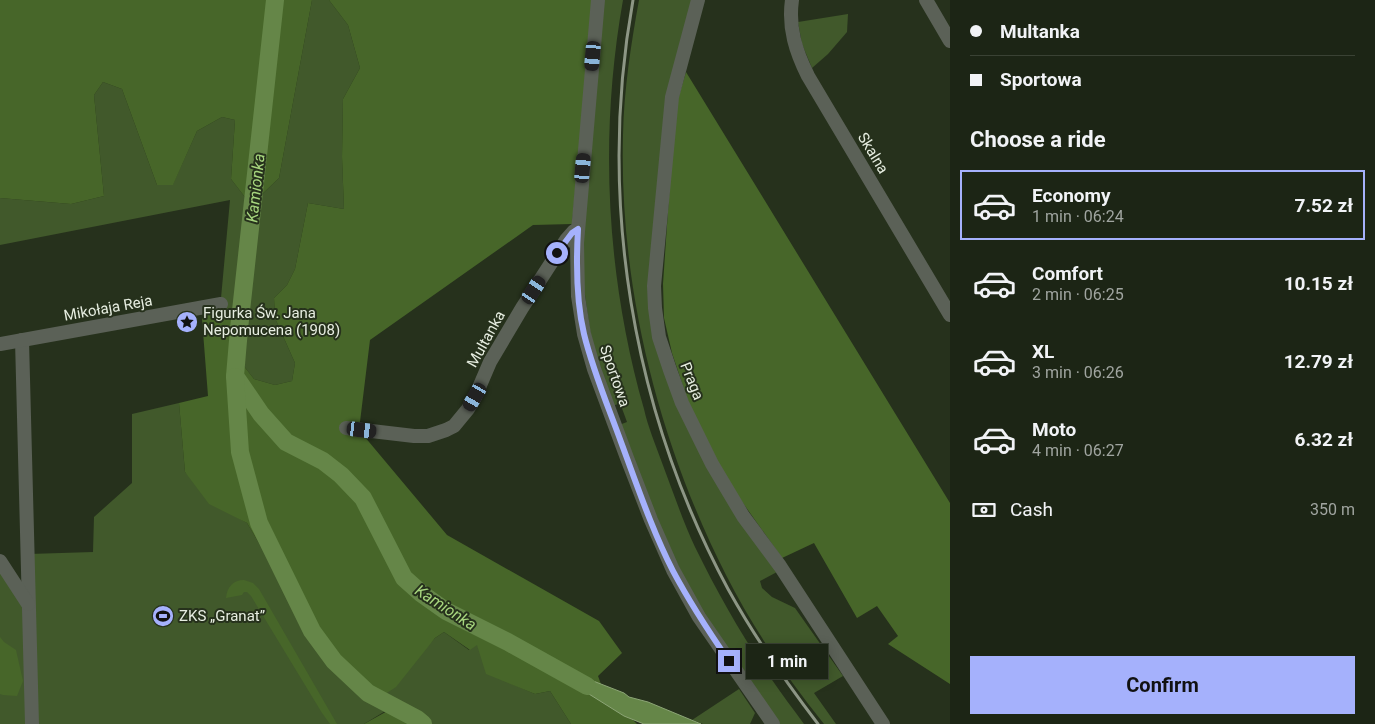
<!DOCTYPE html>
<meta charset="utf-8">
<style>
:root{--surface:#1c2515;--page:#293122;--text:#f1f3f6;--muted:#a0a5a0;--line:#3a4234;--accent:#a5b1fc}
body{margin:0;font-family:Roboto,sans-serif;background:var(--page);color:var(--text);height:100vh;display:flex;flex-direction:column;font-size:19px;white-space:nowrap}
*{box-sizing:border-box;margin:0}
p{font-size:16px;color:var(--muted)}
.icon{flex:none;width:28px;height:28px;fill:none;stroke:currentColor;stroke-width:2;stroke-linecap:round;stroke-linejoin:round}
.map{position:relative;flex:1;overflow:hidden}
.panel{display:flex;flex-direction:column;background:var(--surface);width:425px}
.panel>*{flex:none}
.hud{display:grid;align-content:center;height:110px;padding:0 20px;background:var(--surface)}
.end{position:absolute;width:22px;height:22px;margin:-11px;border:6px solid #a5b1fc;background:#111;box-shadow:0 0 0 2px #111}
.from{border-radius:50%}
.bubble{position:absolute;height:35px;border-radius:0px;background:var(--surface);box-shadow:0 2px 12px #0003,0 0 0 1px var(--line);font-size:16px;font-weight:700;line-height:35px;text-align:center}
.car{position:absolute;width:15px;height:30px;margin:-15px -8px;border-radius:6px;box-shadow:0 0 4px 1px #0007;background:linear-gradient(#222 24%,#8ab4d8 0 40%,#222 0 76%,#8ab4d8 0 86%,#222 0)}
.hud b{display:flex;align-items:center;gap:18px;height:48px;font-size:19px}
.hud b+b{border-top:1px solid var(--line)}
.hud i{width:12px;height:12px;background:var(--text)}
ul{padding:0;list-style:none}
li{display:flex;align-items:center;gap:15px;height:70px;margin:0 10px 8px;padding:0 10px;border:2px solid transparent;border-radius:0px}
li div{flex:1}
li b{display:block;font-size:19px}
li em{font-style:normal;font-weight:700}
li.active{border-color:var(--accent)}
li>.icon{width:45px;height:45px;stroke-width:1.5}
h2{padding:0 20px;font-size:22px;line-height:60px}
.pay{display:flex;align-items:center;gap:12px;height:55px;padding:0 20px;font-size:19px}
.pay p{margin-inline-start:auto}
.button{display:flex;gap:10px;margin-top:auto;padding:10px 20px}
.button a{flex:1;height:58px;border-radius:0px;background:var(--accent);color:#111;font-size:20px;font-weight:700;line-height:58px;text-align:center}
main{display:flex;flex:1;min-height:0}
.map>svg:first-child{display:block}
.green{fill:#41592b}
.forest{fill:#476629}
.water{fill:#658648;stroke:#8ca576}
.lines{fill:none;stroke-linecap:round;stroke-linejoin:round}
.river{stroke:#658648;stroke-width:18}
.minor{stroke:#5b6157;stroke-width:14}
.rail{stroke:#8d9685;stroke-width:3}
.route{stroke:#a5b1fc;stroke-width:6}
.labels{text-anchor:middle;stroke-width:4;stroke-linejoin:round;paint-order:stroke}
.street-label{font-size:15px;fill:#e6ede0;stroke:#26311c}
.poi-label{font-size:15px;fill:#e6ede0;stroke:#26311c;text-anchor:start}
.water-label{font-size:16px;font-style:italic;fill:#a7d67e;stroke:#26311c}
</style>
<main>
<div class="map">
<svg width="950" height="724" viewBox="0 0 950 724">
<rect width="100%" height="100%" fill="#26311c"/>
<g class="green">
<path d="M312 0H329L348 25 360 68 343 99 342 157 344 209 308 203 295 269 287 285 274 298 275 318 295 363 292 381 275 385 254 379 236 356 240 316 220 309 230 200 0 245V198L71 204 104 196 94 95 103 82 122 89 157 185 173 184 197 131 222 117 235 120 231 179 251 205 279 178Z"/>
<path d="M602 0H623C599 136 606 276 644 409 648 427 655 443 661 460 672 489 682 519 695 547 717 592 742 636 770 677 781 693 793 709 804 724H780L722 642 697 604 665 544 619 425 627 422 620 403 613 406 592 344 581 267Z"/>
<path d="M639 0H696L661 195V353L777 572 760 581 762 588 772 597 795 608 843 676 814 693 836 724H824C787 678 753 628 726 575 658 441 619 286 623 135 624 89 631 44 639 0Z"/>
<path d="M848 14 847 32 828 54 812 68 802 44 798 22Z"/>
<path d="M179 403 185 472 235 516 247 523 312 631 334 663 368 692 379 698 435 638 444 632 469 650 477 644 512 684 535 694 550 691 571 724H412L410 710 392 707 364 724H36L29 554 93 552 94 517 132 483V414Z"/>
<path d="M0 569 24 606 30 724H0Z"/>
<path d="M739 689 755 713 750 724H703L692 720Z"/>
</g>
<g class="forest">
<path d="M0 0H312L279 178 251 205 231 179 235 120 222 117 197 131 173 185H157L122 89 103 82 94 95 104 196 71 204 0 198Z"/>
<path d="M329 0H593L572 224 533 225 370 340 359 430 447 535 599 621 622 653 598 676 609 706 633 720 637 724H571L550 691 535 694 486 674 477 645 470 650 444 632 435 638 396 687 379 698 368 692 334 663 312 631 247 523 209 504 185 472 179 403 208 396 202 319C214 304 224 310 240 316L236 356 254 379 275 385 292 381 295 363 275 318 274 298 287 285 295 269 308 203 344 209 342 157 343 99 360 68 348 25Z"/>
<path d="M686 72 950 503V684L888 644 898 636 877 606 857 618 814 543 782 558 733 489 709 446 689 404 672 353 664 318 663 284 675 109Z"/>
<path d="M244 580 253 583 259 589 337 724H330L322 713 251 596 247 592H244L242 595 226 598C227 587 233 580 244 580Z"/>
<path d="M0 637 4 642 16 650 23 681 17 696 3 695 0 694Z"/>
<path d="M400 704 410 710 412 724H364Z"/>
</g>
<path class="water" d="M570 672 624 693 629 697 648 702 701 724H644L624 716 565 679Z"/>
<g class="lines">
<g class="river">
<path d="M275 0 239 329 235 376 261 414 286 442 323 461 341 475 363 498 404 578 422 594 446 611 508 642 587 686"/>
<path d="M235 377 240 452 259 523 312 631 334 661 368 693 417 719 423 724"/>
</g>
<g class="minor">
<path d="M598 0 577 243 578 296 584 334 594 369 627 458 651 520 673 570 699 617 773 724"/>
<path d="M698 0 672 97 654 286 655 308 659 337 670 370 682 403 712 464 743 516 780 566 883 724"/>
<path d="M792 0C788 28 796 52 808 76L950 315"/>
<path d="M926 0 950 41"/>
<path d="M22 340 32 724"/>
<path d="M0 344 221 304"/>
<path d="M346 428 414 436H428L446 430 454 426 468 409 475 397 490 362 522 308 566 240 574 231 578 229"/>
<path d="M0 561 28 604"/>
</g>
<path class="rail" d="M633 0C597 199 632 411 728 589 754 636 785 681 818 724"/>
</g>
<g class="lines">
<path class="route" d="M557 253 572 233 578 229C576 264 576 300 584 334 593 371 608 406 621 442 637 485 652 530 673 571 690 603 709 632 729 661"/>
</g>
<defs>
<g id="sight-disc" transform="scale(1.125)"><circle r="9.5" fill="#a5b1fc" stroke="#26311c"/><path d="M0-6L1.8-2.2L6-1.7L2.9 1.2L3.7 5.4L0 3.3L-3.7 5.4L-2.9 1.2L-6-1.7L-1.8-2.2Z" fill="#111"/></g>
<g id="stadium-disc" transform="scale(1.125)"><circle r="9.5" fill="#a5b1fc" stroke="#26311c"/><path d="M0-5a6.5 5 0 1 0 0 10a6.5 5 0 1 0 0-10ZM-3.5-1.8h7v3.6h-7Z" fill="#111"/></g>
</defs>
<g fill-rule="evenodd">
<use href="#sight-disc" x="187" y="322"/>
<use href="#stadium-disc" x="163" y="616"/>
</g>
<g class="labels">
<g class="street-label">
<text transform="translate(873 153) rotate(59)" y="5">Skalna</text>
<text transform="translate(108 308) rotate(-10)" y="5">Mikołaja Reja</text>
<text transform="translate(486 339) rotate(-61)" y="5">Multanka</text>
<text transform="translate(615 376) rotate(71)" y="5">Sportowa</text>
<text transform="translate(692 381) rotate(68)" y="5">Praga</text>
</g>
<g class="poi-label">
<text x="203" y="318">Figurka Św. Jana<tspan x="203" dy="17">Nepomucena (1908)</tspan></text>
<text x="179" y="621">ZKS „Granat”</text>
</g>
<g class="water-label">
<text transform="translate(255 188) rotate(-84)" y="6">Kamionka</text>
<text transform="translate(446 607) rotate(33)" y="6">Kamionka</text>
</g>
</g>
</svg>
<i class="end from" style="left:557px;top:253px"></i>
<i class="end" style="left:729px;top:661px"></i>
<div class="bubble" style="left:746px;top:644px;width:82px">1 min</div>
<i class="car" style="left:593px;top:56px;rotate:185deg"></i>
<i class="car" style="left:583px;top:168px;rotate:5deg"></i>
<i class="car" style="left:534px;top:290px;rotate:33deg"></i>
<i class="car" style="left:475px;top:397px;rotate:210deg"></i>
<i class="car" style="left:362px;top:430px;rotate:97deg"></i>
</div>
<section class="panel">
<div class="hud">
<b><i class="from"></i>Multanka</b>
<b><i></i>Sportowa</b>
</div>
<h2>Choose a ride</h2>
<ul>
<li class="active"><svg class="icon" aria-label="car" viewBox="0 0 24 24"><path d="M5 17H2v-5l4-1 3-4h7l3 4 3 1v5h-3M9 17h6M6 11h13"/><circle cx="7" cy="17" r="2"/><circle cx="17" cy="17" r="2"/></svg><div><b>Economy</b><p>1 min · 06:24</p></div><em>7.52 zł</em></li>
<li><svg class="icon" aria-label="car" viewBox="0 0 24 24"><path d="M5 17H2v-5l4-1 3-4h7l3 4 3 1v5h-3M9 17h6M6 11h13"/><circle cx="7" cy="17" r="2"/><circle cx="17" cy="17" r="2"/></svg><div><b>Comfort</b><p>2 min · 06:25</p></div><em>10.15 zł</em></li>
<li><svg class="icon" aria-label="car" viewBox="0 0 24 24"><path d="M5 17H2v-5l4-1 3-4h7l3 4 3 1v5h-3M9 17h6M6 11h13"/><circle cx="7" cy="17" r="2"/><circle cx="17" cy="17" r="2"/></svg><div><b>XL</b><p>3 min · 06:26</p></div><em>12.79 zł</em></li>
<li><svg class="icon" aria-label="car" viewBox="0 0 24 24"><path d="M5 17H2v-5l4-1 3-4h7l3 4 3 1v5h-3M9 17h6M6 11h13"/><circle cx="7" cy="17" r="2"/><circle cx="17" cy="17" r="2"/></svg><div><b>Moto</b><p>4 min · 06:27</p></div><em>6.32 zł</em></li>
</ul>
<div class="pay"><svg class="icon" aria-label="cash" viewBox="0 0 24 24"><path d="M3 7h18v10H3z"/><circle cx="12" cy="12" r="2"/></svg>Cash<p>350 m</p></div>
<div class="button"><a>Confirm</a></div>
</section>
</main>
